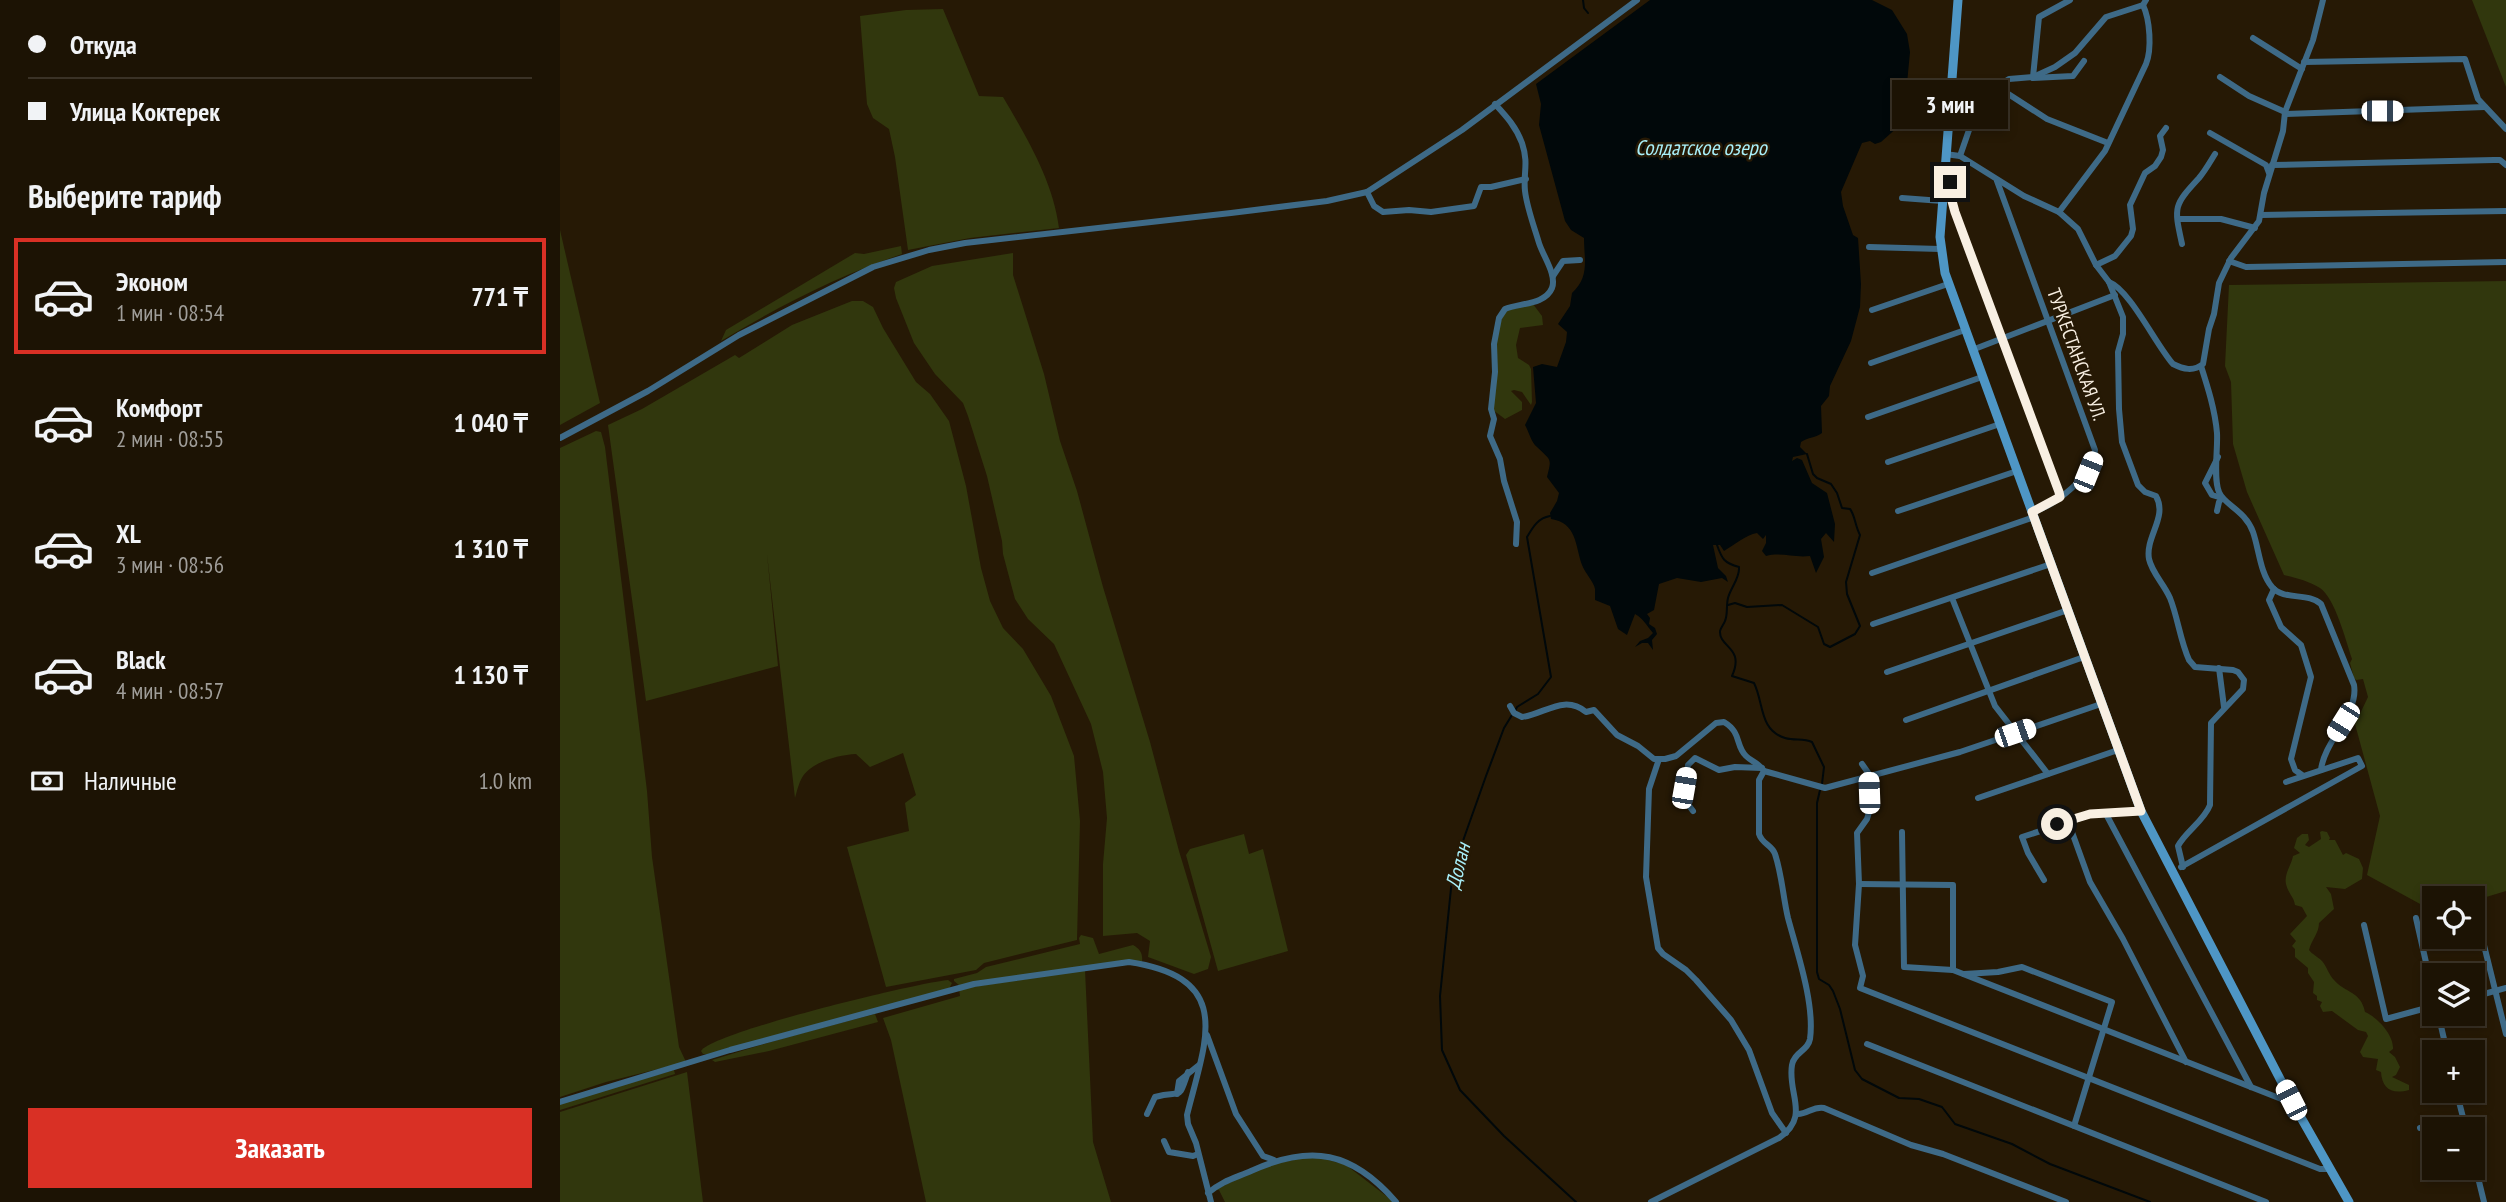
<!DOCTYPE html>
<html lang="ru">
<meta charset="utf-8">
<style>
:root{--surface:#1c1304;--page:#292013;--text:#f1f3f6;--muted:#a09e9a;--line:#3a3226;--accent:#d93025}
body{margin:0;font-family:"PT Sans Narrow",sans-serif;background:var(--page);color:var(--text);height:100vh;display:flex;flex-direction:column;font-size:26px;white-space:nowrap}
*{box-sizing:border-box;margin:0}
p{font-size:23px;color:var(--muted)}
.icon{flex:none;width:38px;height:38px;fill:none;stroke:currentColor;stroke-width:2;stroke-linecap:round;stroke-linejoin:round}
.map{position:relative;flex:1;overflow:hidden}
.drawer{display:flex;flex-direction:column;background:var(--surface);width:560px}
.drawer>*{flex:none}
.banner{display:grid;align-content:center;height:154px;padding:0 28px;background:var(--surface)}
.controls{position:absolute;left:1862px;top:886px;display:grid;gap:14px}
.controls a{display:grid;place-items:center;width:63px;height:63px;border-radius:0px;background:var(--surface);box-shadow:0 4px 10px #0003,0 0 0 2px var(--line);font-size:35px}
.end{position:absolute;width:32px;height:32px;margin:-16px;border:9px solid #f8efe2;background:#111;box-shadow:0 0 0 4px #111}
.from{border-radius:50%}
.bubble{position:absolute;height:49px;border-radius:0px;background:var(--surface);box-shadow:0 4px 10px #0003,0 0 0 2px var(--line);font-size:23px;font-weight:700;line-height:49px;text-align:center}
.car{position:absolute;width:21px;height:42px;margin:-21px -10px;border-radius:9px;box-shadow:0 0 5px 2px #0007;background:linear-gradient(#fff 24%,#345 0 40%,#fff 0 76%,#345 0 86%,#fff 0)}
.banner b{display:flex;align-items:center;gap:24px;height:66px;font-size:26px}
.banner b+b{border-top:2px solid var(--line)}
.banner i{width:18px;height:18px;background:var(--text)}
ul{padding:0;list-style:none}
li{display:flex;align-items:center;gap:21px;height:116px;margin:0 14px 10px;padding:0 14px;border:4px solid transparent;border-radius:0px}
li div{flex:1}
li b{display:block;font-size:26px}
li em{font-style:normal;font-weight:700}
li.selected{border-color:var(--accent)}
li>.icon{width:63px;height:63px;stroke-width:1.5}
h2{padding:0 28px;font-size:32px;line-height:84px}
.pay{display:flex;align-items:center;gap:18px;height:77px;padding:0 28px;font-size:26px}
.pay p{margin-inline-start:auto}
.action{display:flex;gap:14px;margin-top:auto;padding:14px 28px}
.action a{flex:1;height:80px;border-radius:0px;background:var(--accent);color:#fff;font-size:28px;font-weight:700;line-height:80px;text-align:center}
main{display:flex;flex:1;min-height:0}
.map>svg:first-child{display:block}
.green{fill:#31370d}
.water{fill:#01080a}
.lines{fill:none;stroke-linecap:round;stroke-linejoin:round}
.stream{stroke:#01080a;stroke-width:2}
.street{stroke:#3e6a87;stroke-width:6}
.secondary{stroke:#4e96c5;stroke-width:9}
.route{stroke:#f8efe2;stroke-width:9}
.labels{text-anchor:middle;stroke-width:5;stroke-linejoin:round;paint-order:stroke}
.street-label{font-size:19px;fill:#f8efe2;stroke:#261905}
.water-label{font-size:21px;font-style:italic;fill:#a9f0fa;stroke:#261905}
</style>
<main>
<section class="drawer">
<div class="banner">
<b><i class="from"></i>Откуда</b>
<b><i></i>Улица Коктерек</b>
</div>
<h2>Выберите тариф</h2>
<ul>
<li class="selected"><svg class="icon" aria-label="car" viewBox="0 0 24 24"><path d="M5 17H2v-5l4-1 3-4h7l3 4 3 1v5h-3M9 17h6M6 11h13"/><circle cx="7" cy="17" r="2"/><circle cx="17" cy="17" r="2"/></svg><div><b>Эконом</b><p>1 мин · 08:54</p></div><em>771 ₸</em></li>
<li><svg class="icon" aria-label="car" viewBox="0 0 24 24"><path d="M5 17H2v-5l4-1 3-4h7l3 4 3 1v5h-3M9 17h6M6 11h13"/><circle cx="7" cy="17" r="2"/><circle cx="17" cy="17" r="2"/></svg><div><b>Комфорт</b><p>2 мин · 08:55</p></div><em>1 040 ₸</em></li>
<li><svg class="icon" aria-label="car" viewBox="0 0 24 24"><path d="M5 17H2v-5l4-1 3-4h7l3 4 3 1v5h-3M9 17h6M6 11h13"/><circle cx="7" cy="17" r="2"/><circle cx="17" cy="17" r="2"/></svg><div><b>XL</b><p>3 мин · 08:56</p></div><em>1 310 ₸</em></li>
<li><svg class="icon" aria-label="car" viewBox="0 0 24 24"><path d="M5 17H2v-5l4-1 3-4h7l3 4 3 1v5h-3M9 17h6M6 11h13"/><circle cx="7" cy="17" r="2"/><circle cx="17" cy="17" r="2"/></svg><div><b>Black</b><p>4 мин · 08:57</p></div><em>1 130 ₸</em></li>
</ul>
<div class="pay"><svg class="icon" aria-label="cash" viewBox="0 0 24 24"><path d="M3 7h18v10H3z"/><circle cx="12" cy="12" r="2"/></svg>Наличные<p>1.0 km</p></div>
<div class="action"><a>Заказать</a></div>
</section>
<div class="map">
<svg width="1946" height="1202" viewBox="0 0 1946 1202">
<rect width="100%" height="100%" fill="#261905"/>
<g class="green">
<path d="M1912 0H1946V87Z"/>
<path d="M383 9 419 96 443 97C467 138 493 181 499 228L410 238 348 250 335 157 329 129 313 118 307 104 300 16 346 10Z"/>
<path d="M0 230 40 403 0 425Z"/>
<path d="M341 246 342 254C278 276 219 306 161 341L166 330 295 253 304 254Z"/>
<path d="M453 253V275L484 374 500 441 517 491 543 587 590 742 619 851 651 957 648 969 634 974 588 957 590 941 577 933 543 936V864L547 818 543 772 531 724 494 644 468 619 455 599 443 554 442 541 427 476 408 416 403 403 375 374 354 343 336 298 334 288 336 282 372 266Z"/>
<path d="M1946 281V891L1913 901V898H1874L1873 911 1807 875 1820 816 1795 724 1808 697 1803 679 1796 680 1794 678 1790 663 1792 659C1786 641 1775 598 1760 588 1749 581 1736 578 1724 575L1687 492 1673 444 1671 382 1665 366 1669 285Z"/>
<path d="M292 301H303L313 307 323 328 356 382 370 394 389 421 406 486 421 568 430 601 443 628 463 649 491 696 514 756 520 821 517 940 424 963 416 970 326 987 287 847 349 831 345 803 356 795 343 753 310 767 296 754C279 755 254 761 243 776 239 782 237 791 235 798L207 554 218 666 86 701 48 425 82 409 175 355 179 358 232 325Z"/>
<path d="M973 304 982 316 983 325 960 328 956 345 958 358 969 365 971 369 972 402 971 405 962 392 954 390 951 391 962 402V410L945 419 933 410C934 379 928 336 947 310Z"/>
<path d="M36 431 41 432 45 447 87 791 92 857 119 1047 126 1062 46 1082 0 1097V448Z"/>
<path d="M1762 831 1767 832 1770 838 1769 840H1775L1783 855 1786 853 1799 859 1803 868 1802 879 1785 889 1766 887 1771 894 1774 909 1759 923C1759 933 1752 939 1749 950 1753 955 1757 956 1762 961 1767 967 1769 975 1774 980 1785 993 1801 991 1805 1012 1817 1017 1834 1035 1833 1049L1829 1052 1835 1057 1840 1067 1836 1075 1832 1077 1849 1085V1090C1831 1095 1822 1088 1821 1072L1816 1070 1818 1059 1803 1057 1800 1052 1808 1036 1806 1032 1798 1030 1772 1011 1763 1012 1760 1006 1762 1002 1757 1000V996L1753 993 1754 982 1748 973V968L1735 957V949L1732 946 1736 941 1730 934 1747 916 1742 907 1735 905C1734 897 1728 893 1726 884 1724 874 1731 866 1733 856L1740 853 1734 848 1737 838 1742 834H1748L1749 840 1745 845 1749 847 1761 839 1760 832Z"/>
<path d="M684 834 689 854 703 849 728 951 658 971 626 855 630 849Z"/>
<path d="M521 935 533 938 539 954 573 945C580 949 583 953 582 962L563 961 400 986 394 981V979L417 973 426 967 520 944 519 938Z"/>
<path d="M525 970 533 1142 551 1202H366L331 1040 323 1018 400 996 399 989Z"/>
<path d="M388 980 392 983 389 989 148 1054H143L141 1051C153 1032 356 983 388 980Z"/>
<path d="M315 1014 318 1022 209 1051 155 1062 152 1060 224 1038Z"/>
<path d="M114 1070 115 1074 0 1110V1103Z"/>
<path d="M127 1072 143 1202H0V1112Z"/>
<path d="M754 1156 786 1165 834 1202H665L659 1190H655L703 1166Z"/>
</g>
<path class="water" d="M1090 0H1312L1332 10 1347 34 1350 52 1344 115 1339 126 1321 142 1315 144 1310 141 1302 143 1281 192 1283 206 1293 235 1298 238 1301 284 1300 307 1291 341 1270 386 1269 396 1261 406 1262 433C1256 438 1248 437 1241 442L1240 447 1247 454 1233 457 1232 461 1237 458 1242 460 1252 483 1267 493 1275 524 1274 542 1266 533 1261 539 1264 557 1256 573 1250 556C1234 558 1221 552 1206 556L1202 551 1206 543V535L1203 539 1197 533C1186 535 1174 545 1164 551L1160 545H1153L1158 568 1166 576 1168 582 1162 578 1141 582 1117 578 1099 584 1094 610 1087 614 1090 618 1089 624 1095 628 1097 634 1092 640 1093 650 1088 643H1082L1075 647 1080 641 1088 638 1093 633C1087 626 1083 618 1075 614L1067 635 1058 629 1050 606 1035 600C1035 596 1035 593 1035 589 1034 582 1025 573 1022 565 1015 545 1017 523 991 519L990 513 997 501 999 493 987 477C992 457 991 461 977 447 971 442 969 432 965 425L976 403 973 367 982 364 997 367 1006 342 1007 332 998 324 1010 306 1012 293C1030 277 1024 259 1024 238L1011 230 1005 221 979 125 981 104 976 84Z"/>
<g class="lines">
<g class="stream">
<path d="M1023 0 1024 8 1028 13"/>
<path d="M1157 545C1162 559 1164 563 1179 567 1180 578 1171 587 1168 598 1166 606 1168 614 1165 621 1164 624 1161 627 1160 631 1159 648 1185 647 1172 676L1194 683C1204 703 1199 730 1225 738 1235 741 1243 738 1252 742L1264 767 1262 784"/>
<path d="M1168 605 1175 603 1187 607 1222 605 1258 627 1264 644 1270 647 1295 634 1300 626 1287 594 1286 582 1300 535C1295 526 1295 515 1290 509L1282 508 1277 493 1271 484 1257 478 1253 474 1247 454"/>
<path d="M955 711 957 707 978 694 991 677 967 537C973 527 978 518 990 516"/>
<path d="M952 715 944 728 926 776 893 869 880 996 882 1050 900 1090 944 1136 1016 1202"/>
<path d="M1260 790 1257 803V972L1259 979 1269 985 1273 991 1280 1009 1295 1070 1302 1079 1339 1098 1359 1099 1382 1107 1395 1124 1452 1144 1490 1164 1590 1202"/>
</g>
<g class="street">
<path d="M1693 38 1742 69"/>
<path d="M1744 62 1905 59 1918 99 1946 129"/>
<path d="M1473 77 1479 17 1510 0"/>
<path d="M1660 77 1689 96 1725 112"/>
<path d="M1473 78 1513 76 1524 61"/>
<path d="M1436 86 1487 119 1548 143"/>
<path d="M935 104C947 117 956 127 962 143 969 164 963 173 965 191 967 208 974 226 979 243 983 256 997 275 992 288 985 305 959 303 945 309L939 318 934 344 935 372 931 409 934 419 930 436 940 459 944 481 957 522 956 544"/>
<path d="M1725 114 1925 107"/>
<path d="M1650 133 1706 165 1709 173"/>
<path d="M1385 154 1400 156 1464 196 1499 212 1518 229 1536 265 1549 282 1563 317V334L1558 352 1559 409 1562 442 1578 485 1585 492 1596 496C1608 517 1585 537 1589 559 1592 573 1604 584 1610 598 1618 618 1620 640 1629 660L1635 667 1673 670 1678 672 1684 680 1683 689 1651 723 1650 805C1644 821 1626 831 1618 846L1623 867"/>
<path d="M1400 156 1417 107 1432 90 1449 79 1473 77 1495 67 1515 53 1546 17 1583 5 1586 0"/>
<path d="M1712 165 1934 160H1940L1946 165"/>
<path d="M1384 167 1388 168 1390 172 1389 190 1395 212 1500 497"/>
<path d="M1437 181 1535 450C1534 475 1495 506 1472 512"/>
<path d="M807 192 814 206 823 212 849 210 871 212 914 206 921 187H931L966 179"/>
<path d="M1342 198 1382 201"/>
<path d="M1499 212 1545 151 1586 64C1592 49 1590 20 1583 5"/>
<path d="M1701 215 1946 211"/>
<path d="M1618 219H1661L1695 228"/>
<path d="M1622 244C1614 207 1613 206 1639 178 1645 171 1650 162 1655 154"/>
<path d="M1309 247 1380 249"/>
<path d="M1669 261 1686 267 1946 262"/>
<path d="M1536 265 1555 256 1571 236 1573 229 1570 205 1585 173 1595 166 1601 157 1603 150 1600 136 1606 128"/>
<path d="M993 276 1003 261 1020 260"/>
<path d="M1549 282C1570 290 1596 345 1613 364 1623 369 1633 372 1643 364L1649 329 1654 314 1659 283 1671 258 1699 221 1704 193 1723 131 1725 112 1753 40 1763 0"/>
<path d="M1312 310 1388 284"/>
<path d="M1412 350 1555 295"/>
<path d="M1311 363 1405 330"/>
<path d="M1641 366C1648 388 1655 410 1657 433 1658 449 1653 478 1659 492 1664 505 1685 510 1693 532 1699 549 1700 573 1712 587 1724 601 1748 592 1761 604L1794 685C1799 713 1764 741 1761 770"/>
<path d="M1308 417 1422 377"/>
<path d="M0 438 88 391 179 335 313 267 369 250 405 243 671 213 767 201 807 192 902 130 1077 0"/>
<path d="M1328 462 1440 424"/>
<path d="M1338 511 1457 471"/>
<path d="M1657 511 1659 502 1662 498 1652 495 1645 483 1658 457"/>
<path d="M1312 573 1474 517"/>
<path d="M1714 589 1709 600 1721 627 1741 645 1751 677 1731 759 1735 770 1742 775"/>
<path d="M1392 598 1435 706 1488 774"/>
<path d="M1313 624 1491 564"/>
<path d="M1659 668 1664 707"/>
<path d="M1327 672 1508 610"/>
<path d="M950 706 954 713 962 717C985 714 1004 694 1026 712L1034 710 1057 735 1078 746 1094 759H1105L1116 756 1156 723 1164 722C1182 733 1175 745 1186 756 1192 762 1199 763 1204 771L1265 788 1400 752 1541 704"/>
<path d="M1346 720 1524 657"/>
<path d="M1099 759 1089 789 1086 877 1098 948 1103 954 1126 970 1136 980 1171 1020 1189 1050 1212 1113 1226 1133"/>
<path d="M1302 764 1309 774 1310 809 1307 819 1297 833 1299 884 1295 945 1303 976 1300 988 1760 1169H1770"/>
<path d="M1418 798 1558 750"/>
<path d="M1133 811 1124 799 1128 765 1135 758 1159 770 1175 767 1202 768"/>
<path d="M1546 814 1691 1087"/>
<path d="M1508 821 1530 882 1563 939 1626 1062"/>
<path d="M1342 832 1344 967 1393 970 1724 1100H1731"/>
<path d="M1621 867 1802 766 1798 758 1726 782"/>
<path d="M1484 880 1468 853 1462 837 1530 815 1581 811"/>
<path d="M1299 884 1393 885V970"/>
<path d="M1917 917 1946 1034"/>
<path d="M1856 918 1874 998"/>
<path d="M1804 925 1826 1019 1874 1006"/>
<path d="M1404 974 1438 972 1462 967 1552 1002 1514 1126"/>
<path d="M1913 997 1946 988"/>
<path d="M1878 1013 1887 1052"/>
<path d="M647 1035 676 1114 703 1156 714 1160"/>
<path d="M1307 1044 1706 1202"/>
<path d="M1896 1090 1906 1129"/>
<path d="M617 1094 619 1081 639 1065"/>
<path d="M0 1102 170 1050 414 984 569 962C675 978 646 1039 627 1115L628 1124 636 1143 651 1202"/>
<path d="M587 1114 595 1097C622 1089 618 1103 628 1072"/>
<path d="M1238 1114C1248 1114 1253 1106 1264 1108L1351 1145 1383 1154 1506 1202"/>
<path d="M1860 1128 1903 1118"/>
<path d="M604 1141 609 1152 633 1156 638 1154"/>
<path d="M1913 1157 1924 1202"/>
<path d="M648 1193C662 1181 675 1178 691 1171 751 1144 792 1151 836 1202"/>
<path d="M1091 1202 1219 1138C1251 1116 1227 1094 1232 1065 1234 1052 1248 1051 1250 1039 1255 1004 1237 952 1228 918 1223 897 1222 875 1215 854 1212 845 1202 844 1199 834V780L1204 771"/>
</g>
<path class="secondary" d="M1398 0 1380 237 1385 273 1581 811 1731 1100 1789 1202"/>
</g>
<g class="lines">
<path class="route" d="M1390 182 1389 190 1395 212 1499 492 1500 497 1472 512 1581 811 1530 814 1497 824"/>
</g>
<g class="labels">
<g class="street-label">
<text transform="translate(1517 354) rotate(70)" y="7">ТУРКЕСТАНСКАЯ УЛ.</text>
</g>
<g class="water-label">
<text x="1141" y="155">Солдатское озеро</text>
<text transform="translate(898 866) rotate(-76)" y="7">Долан</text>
</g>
</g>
</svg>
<div class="controls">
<a><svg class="icon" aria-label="locate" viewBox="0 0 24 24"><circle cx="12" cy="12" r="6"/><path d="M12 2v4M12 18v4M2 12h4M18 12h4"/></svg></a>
<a><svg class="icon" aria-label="layers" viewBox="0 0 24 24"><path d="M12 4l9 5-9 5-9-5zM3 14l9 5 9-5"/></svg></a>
<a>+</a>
<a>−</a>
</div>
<i class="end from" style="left:1497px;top:824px"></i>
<i class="end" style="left:1390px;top:182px"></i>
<div class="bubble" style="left:1332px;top:80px;width:116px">3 мин</div>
<i class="car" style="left:1822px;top:111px;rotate:90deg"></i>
<i class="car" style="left:1528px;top:472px;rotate:22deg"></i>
<i class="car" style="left:1783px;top:722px;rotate:212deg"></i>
<i class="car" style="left:1455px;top:733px;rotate:71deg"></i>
<i class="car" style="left:1124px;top:788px;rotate:10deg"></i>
<i class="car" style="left:1309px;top:793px;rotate:358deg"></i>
<i class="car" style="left:1731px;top:1100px;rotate:333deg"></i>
</div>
</main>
